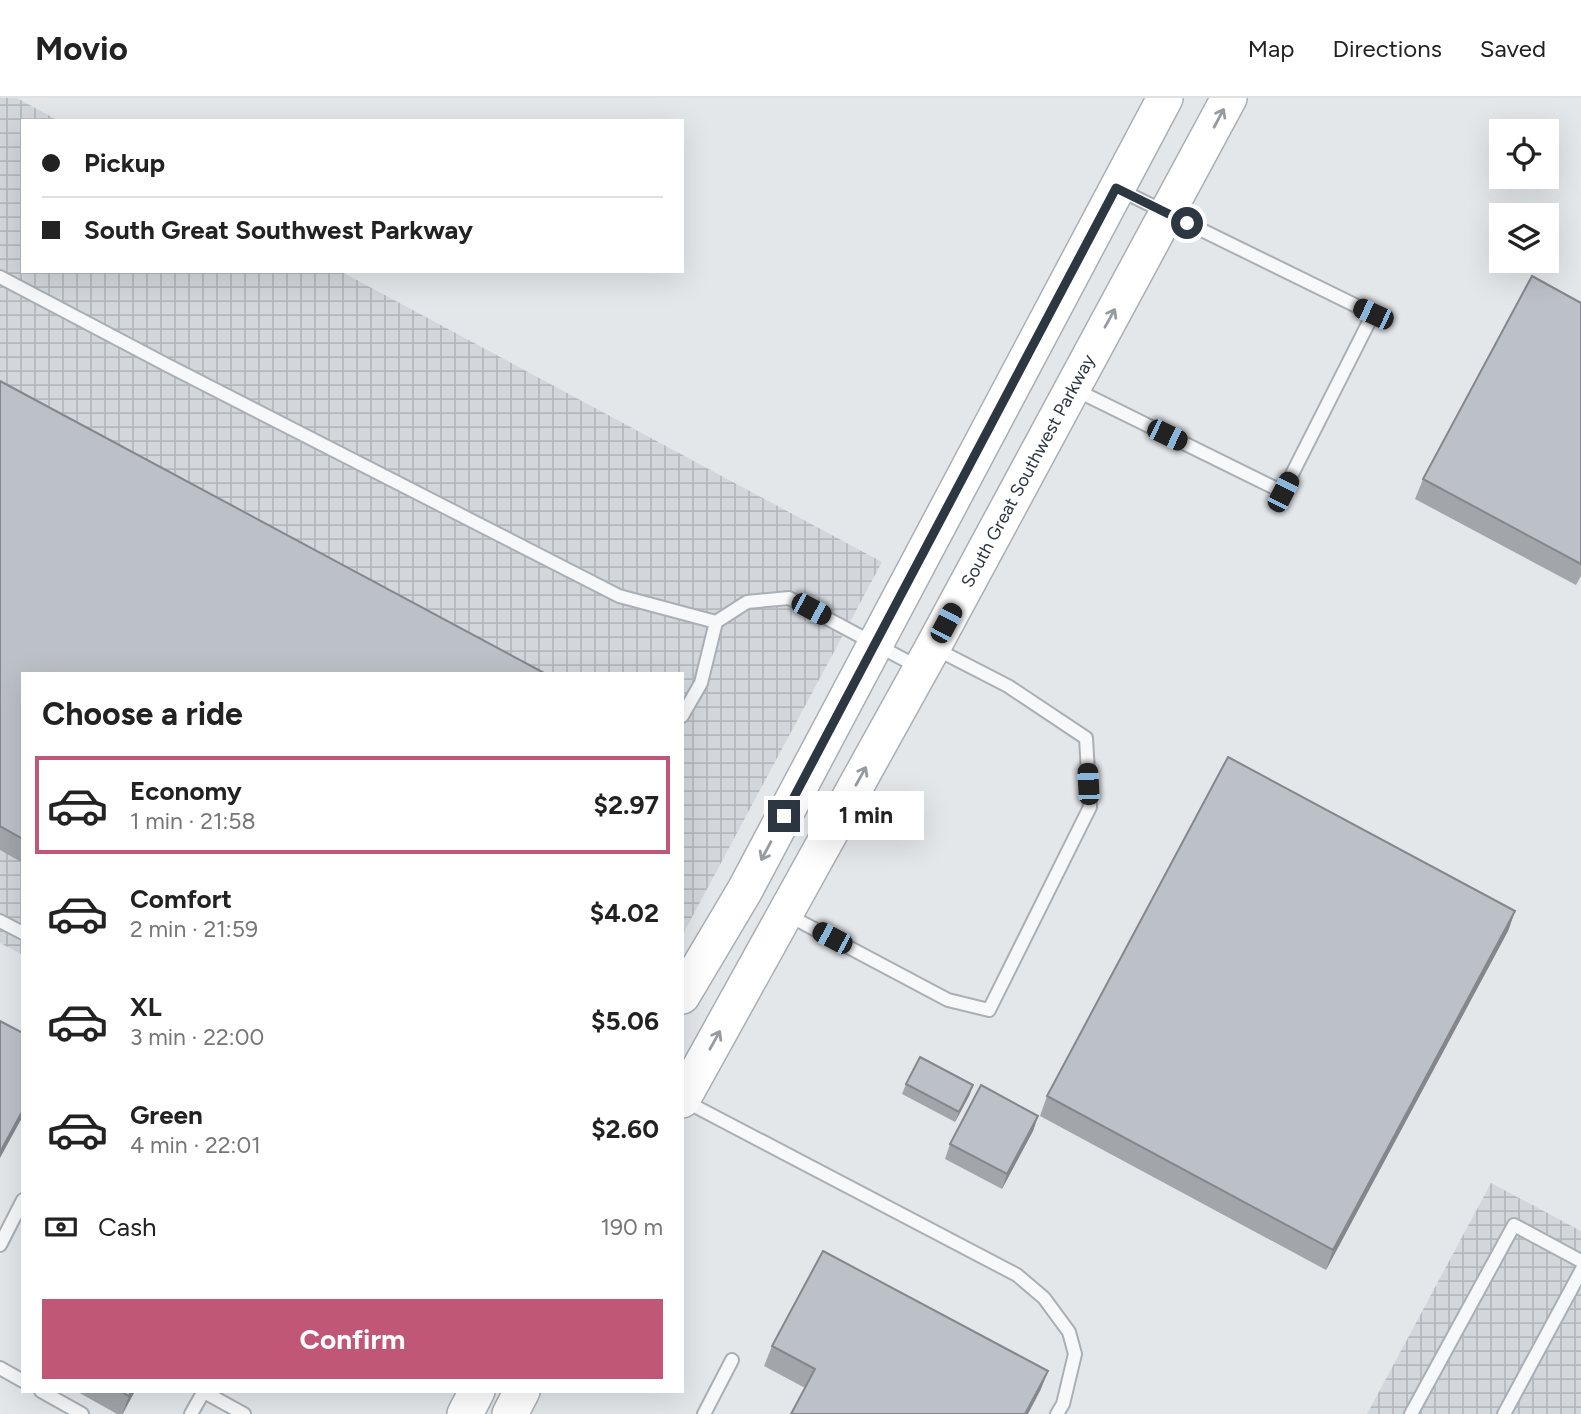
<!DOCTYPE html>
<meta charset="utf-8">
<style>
:root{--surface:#fff;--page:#f6f6f6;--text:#222;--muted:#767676;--line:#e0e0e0;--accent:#c15777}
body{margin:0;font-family:Figtree,sans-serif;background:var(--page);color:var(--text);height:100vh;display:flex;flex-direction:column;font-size:26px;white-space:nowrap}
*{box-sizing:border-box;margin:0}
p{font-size:23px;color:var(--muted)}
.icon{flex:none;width:38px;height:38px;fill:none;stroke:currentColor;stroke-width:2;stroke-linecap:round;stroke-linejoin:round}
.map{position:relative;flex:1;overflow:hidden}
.side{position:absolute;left:21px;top:574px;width:663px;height:721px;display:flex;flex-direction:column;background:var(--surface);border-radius:0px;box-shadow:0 7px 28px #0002}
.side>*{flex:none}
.hud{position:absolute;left:21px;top:21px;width:663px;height:154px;border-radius:0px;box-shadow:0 7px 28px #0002;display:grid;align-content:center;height:154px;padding:0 21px;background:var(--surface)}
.buttons{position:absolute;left:1489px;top:21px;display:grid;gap:14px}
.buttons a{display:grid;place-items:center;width:70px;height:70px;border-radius:0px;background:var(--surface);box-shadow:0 7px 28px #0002;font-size:35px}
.end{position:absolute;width:32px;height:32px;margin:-16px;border:9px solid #2d3741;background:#fff;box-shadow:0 0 0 4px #fff}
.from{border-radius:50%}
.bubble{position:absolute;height:49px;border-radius:0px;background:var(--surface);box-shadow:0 7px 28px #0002;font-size:23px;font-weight:700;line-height:49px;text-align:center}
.car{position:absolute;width:21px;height:42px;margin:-21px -10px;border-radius:9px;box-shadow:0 0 5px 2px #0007;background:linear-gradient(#222 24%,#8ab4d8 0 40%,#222 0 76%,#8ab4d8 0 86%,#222 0)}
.hud b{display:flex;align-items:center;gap:24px;height:66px;font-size:26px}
.hud b+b{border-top:2px solid var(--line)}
.hud i{width:18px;height:18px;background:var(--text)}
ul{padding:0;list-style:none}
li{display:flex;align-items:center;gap:21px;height:98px;margin:0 14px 10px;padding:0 7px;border:4px solid transparent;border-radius:0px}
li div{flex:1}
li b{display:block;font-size:26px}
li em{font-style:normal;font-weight:700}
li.on{border-color:var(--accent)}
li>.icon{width:63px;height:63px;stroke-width:1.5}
h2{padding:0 21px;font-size:32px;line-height:84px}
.pay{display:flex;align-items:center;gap:18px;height:77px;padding:0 21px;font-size:26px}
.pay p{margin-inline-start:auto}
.action{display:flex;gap:14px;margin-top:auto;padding:14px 21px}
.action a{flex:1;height:80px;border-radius:0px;background:var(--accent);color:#fff;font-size:28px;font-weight:700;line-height:80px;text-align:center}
header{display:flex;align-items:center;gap:42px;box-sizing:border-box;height:98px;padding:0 35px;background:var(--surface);border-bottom:2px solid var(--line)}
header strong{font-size:33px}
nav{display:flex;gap:38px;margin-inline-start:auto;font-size:24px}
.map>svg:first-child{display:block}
.industrial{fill:url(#industrial-grid)}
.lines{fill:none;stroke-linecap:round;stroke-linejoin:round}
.lane-casing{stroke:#a9afb4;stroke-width:16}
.secondary-casing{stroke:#a9afb4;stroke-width:38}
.lane{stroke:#f6f8f9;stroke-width:12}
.secondary{stroke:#fff;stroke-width:35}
.wall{fill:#a2a6ab}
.shaded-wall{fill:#84878b}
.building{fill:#bcc1c7;stroke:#84878b;stroke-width:2}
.oneway{stroke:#969ba0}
.route{stroke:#2d3741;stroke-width:9}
.labels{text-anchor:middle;stroke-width:5;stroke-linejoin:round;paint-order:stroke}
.street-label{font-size:18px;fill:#2d3741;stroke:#f4f6f8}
</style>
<header>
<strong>Movio</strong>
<nav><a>Map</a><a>Directions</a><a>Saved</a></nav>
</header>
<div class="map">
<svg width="1581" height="1316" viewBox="0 0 1581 1316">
<defs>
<pattern id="industrial-grid" width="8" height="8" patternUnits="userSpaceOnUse" patternTransform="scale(1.75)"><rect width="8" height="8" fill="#d2d7dc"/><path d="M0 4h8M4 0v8" fill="none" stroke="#b5b9be"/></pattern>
</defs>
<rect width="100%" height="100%" fill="#e4e7ea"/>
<g class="industrial">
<path d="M0 0H17L59 23H23V173H340L882 464 683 836 682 576H23V857L0 845Z"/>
<path d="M1491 1085 1581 1133V1316H1367Z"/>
</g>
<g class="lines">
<g class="lane-casing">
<g id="lane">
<path d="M0 179 167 267 619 498 716 524"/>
<path d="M1076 292 1283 394 1373 216 1120 92"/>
<path d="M682 618 701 585 716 524 747 504 789 500 918 569"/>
<path d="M786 816 948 902 989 912 1090 709 1086 640 1008 588 936 551"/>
<path d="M0 823 23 835"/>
<path d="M683 1002 1017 1177 1044 1200 1069 1234 1075 1256 1063 1306 1057 1316"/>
<path d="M0 1147 23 1102"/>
<path d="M0 1270 23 1283"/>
<path d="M41 1293 82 1316"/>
<path d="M204 1294 244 1316"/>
<path d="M191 1316 204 1293"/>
<path d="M704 1316 732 1262"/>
<path d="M1411 1316 1514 1127 1581 1163"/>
<path d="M1504 1316 1581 1173"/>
</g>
</g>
<g class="secondary-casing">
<g id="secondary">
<path d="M682 898 745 792 1165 0"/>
<path id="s1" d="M682 1002 933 549 1229 0"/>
<path d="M465 1316 477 1293"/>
<path d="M510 1316 522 1293"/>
</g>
</g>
<use href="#lane" class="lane"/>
<use href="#secondary" class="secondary"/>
</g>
<g class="wall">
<path d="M1581 205V478L1576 487 1415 401 1423 381Z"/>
<path d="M0 283 23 576V765L0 752Z"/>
<path d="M1515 813 1508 833 1326 1172 1040 1018 1047 998Z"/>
<path d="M906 986 973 987 969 998 955 1024 902 996Z"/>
<path d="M1038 1018 1033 1033 1002 1091 945 1061 950 1046Z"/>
<path d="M772 1248 1048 1273 1040 1293 805 1290 764 1268Z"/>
<path d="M76 1293H135L123 1316H117Z"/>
</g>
<g class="shaded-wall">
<path d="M1515 813 1508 833 1326 1172 1333 1152Z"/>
<path d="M973 987 969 998 955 1024 959 1014Z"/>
<path d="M23 1012V1018L0 1060V1054Z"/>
<path d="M1038 1018 1033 1033 1002 1091 1007 1076Z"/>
<path d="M1048 1273 1040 1293 1028 1316H1025Z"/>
<path d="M131 1293H135L122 1316 129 1298Z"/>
</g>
<g class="building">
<path d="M1532 178 1581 205V466L1423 381Z"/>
<path d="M0 283 546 576H23V741L0 728Z"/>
<path d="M1228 659 1515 813 1333 1152 1047 998Z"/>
<path d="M0 923 23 935V1012L0 1054Z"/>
<path d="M920 959 973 987 959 1014 906 986Z"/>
<path d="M981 987 1038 1018 1007 1076 950 1046Z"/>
<path d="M823 1153 1048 1273 1025 1316H791L815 1271 772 1248Z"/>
<path d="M120 1293H131L129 1298Z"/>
</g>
<defs><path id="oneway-shaft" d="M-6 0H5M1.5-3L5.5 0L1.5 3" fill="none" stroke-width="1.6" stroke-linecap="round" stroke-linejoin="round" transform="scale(1.75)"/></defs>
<g class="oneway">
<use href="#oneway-shaft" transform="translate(1219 20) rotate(-62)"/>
<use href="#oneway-shaft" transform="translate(1110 220) rotate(-61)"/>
<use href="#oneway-shaft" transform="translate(861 678) rotate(-61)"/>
<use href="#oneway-shaft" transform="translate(766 753) rotate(118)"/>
<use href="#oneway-shaft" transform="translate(715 942) rotate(-61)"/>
</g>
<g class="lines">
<path class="route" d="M784 718 1116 90 1187 125"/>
</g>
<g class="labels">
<g class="street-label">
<text dy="6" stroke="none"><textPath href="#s1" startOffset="718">South Great Southwest Parkway</textPath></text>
</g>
</g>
</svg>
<div class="buttons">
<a><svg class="icon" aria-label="locate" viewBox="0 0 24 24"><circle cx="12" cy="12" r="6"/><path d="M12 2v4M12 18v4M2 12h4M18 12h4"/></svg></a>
<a><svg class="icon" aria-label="layers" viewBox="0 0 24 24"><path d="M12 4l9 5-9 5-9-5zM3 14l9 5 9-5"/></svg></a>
</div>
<i class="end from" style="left:1187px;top:125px"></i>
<i class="end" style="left:784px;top:718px"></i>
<div class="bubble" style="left:808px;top:693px;width:116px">1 min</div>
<i class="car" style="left:1373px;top:216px;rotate:295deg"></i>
<i class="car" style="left:1167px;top:337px;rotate:116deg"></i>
<i class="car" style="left:1283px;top:394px;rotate:27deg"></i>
<i class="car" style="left:811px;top:511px;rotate:118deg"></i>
<i class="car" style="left:946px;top:525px;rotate:28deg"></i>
<i class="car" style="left:1088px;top:686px;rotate:357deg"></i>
<i class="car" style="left:832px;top:840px;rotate:298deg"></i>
<div class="hud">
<b><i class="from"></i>Pickup</b>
<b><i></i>South Great Southwest Parkway</b>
</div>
<section class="side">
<h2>Choose a ride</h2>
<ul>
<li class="on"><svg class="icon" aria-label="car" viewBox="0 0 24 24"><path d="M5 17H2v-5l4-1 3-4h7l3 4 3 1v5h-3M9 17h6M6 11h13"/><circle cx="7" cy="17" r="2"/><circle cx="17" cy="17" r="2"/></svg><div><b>Economy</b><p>1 min · 21:58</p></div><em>$2.97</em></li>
<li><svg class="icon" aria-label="car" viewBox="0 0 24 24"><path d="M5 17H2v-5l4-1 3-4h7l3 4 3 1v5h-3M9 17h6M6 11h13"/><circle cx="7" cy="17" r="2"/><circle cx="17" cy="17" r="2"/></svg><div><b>Comfort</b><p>2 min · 21:59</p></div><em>$4.02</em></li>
<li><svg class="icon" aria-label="car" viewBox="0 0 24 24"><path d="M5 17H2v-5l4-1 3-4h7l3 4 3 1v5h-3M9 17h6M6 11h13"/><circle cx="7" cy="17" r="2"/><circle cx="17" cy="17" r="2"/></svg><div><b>XL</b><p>3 min · 22:00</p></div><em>$5.06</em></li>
<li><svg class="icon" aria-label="car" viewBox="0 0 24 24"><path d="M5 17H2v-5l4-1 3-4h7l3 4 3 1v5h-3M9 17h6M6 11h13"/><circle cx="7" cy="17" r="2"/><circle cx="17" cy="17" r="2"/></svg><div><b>Green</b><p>4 min · 22:01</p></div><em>$2.60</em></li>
</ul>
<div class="pay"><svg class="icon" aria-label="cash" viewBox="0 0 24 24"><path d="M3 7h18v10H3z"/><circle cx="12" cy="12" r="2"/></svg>Cash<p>190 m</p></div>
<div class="action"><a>Confirm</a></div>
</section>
</div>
